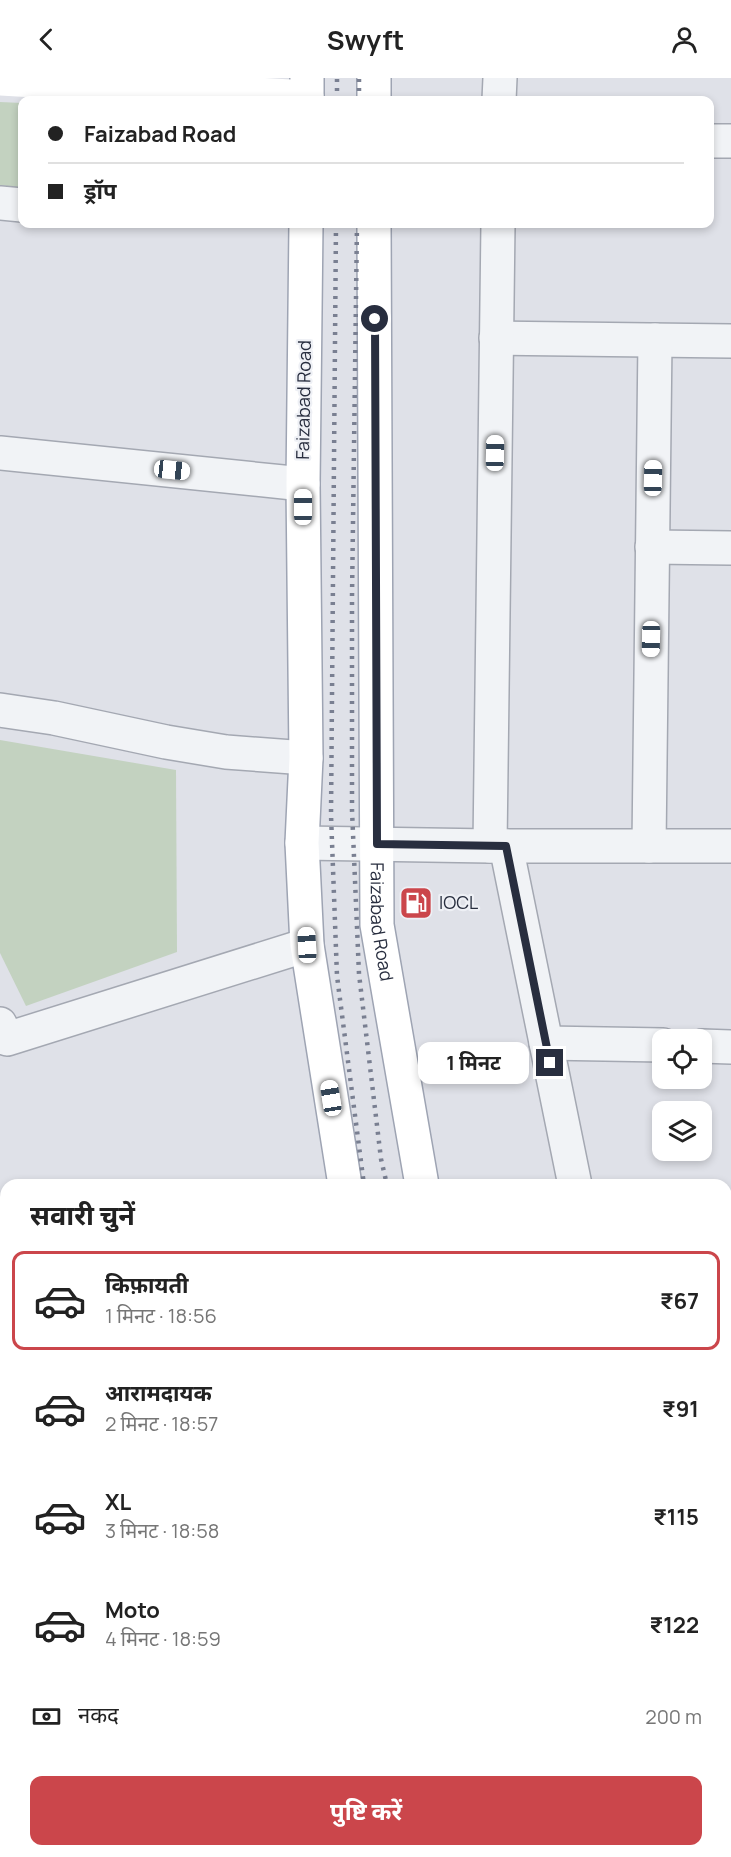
<!DOCTYPE html>
<html lang="hi">
<meta charset="utf-8">
<style>
:root{--surface:#fff;--page:#f2f2f2;--text:#222;--muted:#767676;--line:#e0e0e0;--accent:#cb464b}
body{margin:0;font-family:Manrope,"Noto Sans Devanagari",sans-serif;background:var(--page);color:var(--text);height:100vh;display:flex;flex-direction:column;font-size:22px;white-space:nowrap}
*{box-sizing:border-box;margin:0}
p{font-size:20px;color:var(--muted)}
.icon{flex:none;width:33px;height:33px;fill:none;stroke:currentColor;stroke-width:2;stroke-linecap:round;stroke-linejoin:round}
.map{position:relative;flex:1;overflow:hidden}
.panel{position:absolute;left:0px;top:1101px;width:732px;height:678px;display:flex;flex-direction:column;background:var(--surface);border-radius:18px 18px 0 0;box-shadow:0 3px 9px #0003}
.panel>*{flex:none}
.hud{position:absolute;left:18px;top:18px;width:696px;height:132px;border-radius:12px;box-shadow:0 3px 9px #0003;display:grid;align-content:center;height:132px;padding:0 30px;background:var(--surface)}
.tools{position:absolute;left:652px;top:951px;display:grid;gap:12px}
.tools a{display:grid;place-items:center;width:60px;height:60px;border-radius:12px;background:var(--surface);box-shadow:0 3px 9px #0003;font-size:30px}
.end{position:absolute;width:27px;height:27px;margin:-14px;border:8px solid #282e3f;background:#fff;box-shadow:0 0 0 3px #fff}
.from{border-radius:50%}
.bubble{position:absolute;height:42px;border-radius:12px;background:var(--surface);box-shadow:0 3px 9px #0003;font-size:20px;font-weight:700;line-height:42px;text-align:center}
.car{position:absolute;width:18px;height:36px;margin:-18px -9px;border-radius:8px;box-shadow:0 0 4px 2px #0007;background:linear-gradient(#fff 24%,#345 0 40%,#fff 0 76%,#345 0 86%,#fff 0)}
.hud b{display:flex;align-items:center;gap:21px;height:57px;font-size:22px}
.hud b+b{border-top:2px solid var(--line)}
.hud i{width:15px;height:15px;background:var(--text)}
ul{padding:0;list-style:none}
li{display:flex;align-items:center;gap:18px;height:99px;margin:0 12px 9px;padding:0 18px;border:3px solid transparent;border-radius:12px}
li div{flex:1}
li b{display:block;font-size:22px}
li em{font-style:normal;font-weight:700}
li.selected{border-color:var(--accent)}
li>.icon{width:54px;height:54px;stroke-width:1.5}
h2{padding:0 30px;font-size:27px;line-height:72px}
.pay{display:flex;align-items:center;gap:15px;height:66px;padding:0 30px;font-size:22px}
.pay p{margin-inline-start:auto}
.button{display:flex;gap:12px;margin-top:auto;padding:12px 30px}
.button a{flex:1;height:69px;border-radius:12px;background:var(--accent);color:#fff;font-size:24px;font-weight:700;line-height:69px;text-align:center}
header{display:flex;justify-content:space-between;align-items:center;height:78px;padding:0 30px;background:var(--surface);font-size:27px;font-weight:700}
.map>svg:first-child{display:block}
.built{fill:#cdd0da}
.green{fill:#c3d2c0}
.lines{fill:none;stroke-linecap:round;stroke-linejoin:round}
.street-casing{stroke:#a4a8b2;stroke-width:36}
.primary-casing{stroke:#9ea4b3;stroke-width:36}
.street{stroke:#f1f3f6;stroke-width:33}
.secondary{stroke:#fff;stroke-width:33}
.primary{stroke:#fff;stroke-width:33}
.rail{stroke:#797f91;stroke-width:4.5;stroke-dasharray:3 6;stroke-linecap:butt}
.route{stroke:#282e3f;stroke-width:8}
.labels{text-anchor:middle;stroke-width:4.5;stroke-linejoin:round;paint-order:stroke}
.street-label{font-size:18px;fill:#282e3f;stroke:#eef0f5}
.poi-label{font-size:18px;fill:#282e3f;stroke:#eef0f5;text-anchor:start}
</style>
<header><svg class="icon" aria-label="back" viewBox="0 0 24 24"><path d="M15 5l-7 7 7 7"/></svg>Swyft<svg class="icon" aria-label="person" viewBox="0 0 24 24"><circle cx="12" cy="8" r="4"/><path d="M4 21q1-7 8-7t8 7"/></svg></header>
<div class="map">
<svg width="731" height="1779" viewBox="0 0 731 1779">
<rect width="100%" height="100%" fill="#dfe1e8"/>
<path class="built" d="M6 1336V1464L0 1466V1337Z"/>
<g class="green">
<path d="M0 24 22 25V110L0 107Z"/>
<path d="M0 662 176 692 177 874 26 928 0 875Z"/>
</g>
<g class="lines">
<g class="street-casing">
<g id="street">
<path d="M499 22 500 0"/>
<path d="M710 63H731"/>
<path d="M0 125 22 127"/>
<path d="M496 260 731 263"/>
<path d="M0 375 303 406"/>
<path d="M652 469 731 470"/>
<path d="M0 632 54 640 166 664 226 674 306 680"/>
<path d="M302 765 490 768H731"/>
<path d="M490 768 498 146"/>
<path d="M506 768 575 1107"/>
<path d="M649 768 655 262"/>
<path d="M0 946 7 961 307 867"/>
<path d="M546 965 663 967"/>
<path d="M702 968 731 969"/>
<path d="M726 1386 731 1385"/>
<path d="M0 1611 6 1624"/>
<path d="M726 1716H731"/>
<path d="M79 1773 82 1779"/>
</g>
</g>
<g class="primary-casing">
<g id="primary">
<path d="M307 0V22"/>
<path d="M374 0V22"/>
<path d="M306 146 303 406 306 680 302 765 307 867 345 1107"/>
<path id="s1" d="M374 146 377 847 422 1107"/>
<path d="M472 1773 474 1779"/>
<path d="M551 1773 552 1779"/>
</g>
</g>
<use href="#street" class="street"/>
<g class="secondary">
<path d="M0 1 307 19"/>
<path d="M196 1779 224 1773"/>
<path d="M397 1779 431 1773"/>
</g>
<use href="#primary" class="primary"/>
<g class="rail">
<path d="M337 22V0"/>
<path d="M359 22V0"/>
<path d="M336 146 331 737 337 898 364 1107"/>
<path d="M357 146 352 519V732L359 896 381 1081 387 1107"/>
<path d="M499 1773 500 1779"/>
<path d="M523 1773 524 1779"/>
</g>
</g>
<g class="lines">
<path class="route" d="M375 241 377 766 506 768 550 985"/>
</g>
<defs>
<g id="fuel-square" transform="scale(1.725)"><rect x="-9" y="-9" width="18" height="18" rx="4" fill="#cb464b" stroke="#eef0f5"/><path d="M-5.5-6h7V0h2V4h1.3V-2.5L3-4.5l.8-.8L6-3V5H2.5V1h-1V6h-7ZM-4.2-4.7v3.2H.2V-4.7Z" fill="#fff"/></g>
</defs>
<g fill-rule="evenodd">
<use href="#fuel-square" x="416" y="825"/>
</g>
<g class="labels">
<g class="street-label">
<text transform="translate(304 322) rotate(-89)" y="6">Faizabad Road</text>
<text dy="6" stroke="none"><textPath href="#s1" startOffset="698">Faizabad Road</textPath></text>
</g>
<g class="poi-label">
<text x="439" y="831">IOCL</text>
</g>
</g>
</svg>
<div class="tools">
<a><svg class="icon" aria-label="locate" viewBox="0 0 24 24"><circle cx="12" cy="12" r="6"/><path d="M12 2v4M12 18v4M2 12h4M18 12h4"/></svg></a>
<a><svg class="icon" aria-label="layers" viewBox="0 0 24 24"><path d="M12 4l9 5-9 5-9-5zM3 14l9 5 9-5"/></svg></a>
</div>
<i class="end from" style="left:375px;top:241px"></i>
<i class="end" style="left:550px;top:985px"></i>
<div class="bubble" style="left:418px;top:964px;width:111px">1 मिनट</div>
<i class="car" style="left:495px;top:375px;rotate:1deg"></i>
<i class="car" style="left:172px;top:392px;rotate:96deg"></i>
<i class="car" style="left:653px;top:400px;rotate:1deg"></i>
<i class="car" style="left:303px;top:429px;rotate:0deg"></i>
<i class="car" style="left:651px;top:561px;rotate:181deg"></i>
<i class="car" style="left:307px;top:867px;rotate:357deg"></i>
<i class="car" style="left:331px;top:1020px;rotate:351deg"></i>
<div class="hud">
<b><i class="from"></i>Faizabad Road</b>
<b><i></i>ड्रॉप</b>
</div>
<section class="panel">
<h2>सवारी चुनें</h2>
<ul>
<li class="selected"><svg class="icon" aria-label="car" viewBox="0 0 24 24"><path d="M5 17H2v-5l4-1 3-4h7l3 4 3 1v5h-3M9 17h6M6 11h13"/><circle cx="7" cy="17" r="2"/><circle cx="17" cy="17" r="2"/></svg><div><b>किफ़ायती</b><p>1 मिनट · 18:56</p></div><em>₹67</em></li>
<li><svg class="icon" aria-label="car" viewBox="0 0 24 24"><path d="M5 17H2v-5l4-1 3-4h7l3 4 3 1v5h-3M9 17h6M6 11h13"/><circle cx="7" cy="17" r="2"/><circle cx="17" cy="17" r="2"/></svg><div><b>आरामदायक</b><p>2 मिनट · 18:57</p></div><em>₹91</em></li>
<li><svg class="icon" aria-label="car" viewBox="0 0 24 24"><path d="M5 17H2v-5l4-1 3-4h7l3 4 3 1v5h-3M9 17h6M6 11h13"/><circle cx="7" cy="17" r="2"/><circle cx="17" cy="17" r="2"/></svg><div><b>XL</b><p>3 मिनट · 18:58</p></div><em>₹115</em></li>
<li><svg class="icon" aria-label="car" viewBox="0 0 24 24"><path d="M5 17H2v-5l4-1 3-4h7l3 4 3 1v5h-3M9 17h6M6 11h13"/><circle cx="7" cy="17" r="2"/><circle cx="17" cy="17" r="2"/></svg><div><b>Moto</b><p>4 मिनट · 18:59</p></div><em>₹122</em></li>
</ul>
<div class="pay"><svg class="icon" aria-label="cash" viewBox="0 0 24 24"><path d="M3 7h18v10H3z"/><circle cx="12" cy="12" r="2"/></svg>नकद<p>200 m</p></div>
<div class="button"><a>पुष्टि करें</a></div>
</section>
</div>
